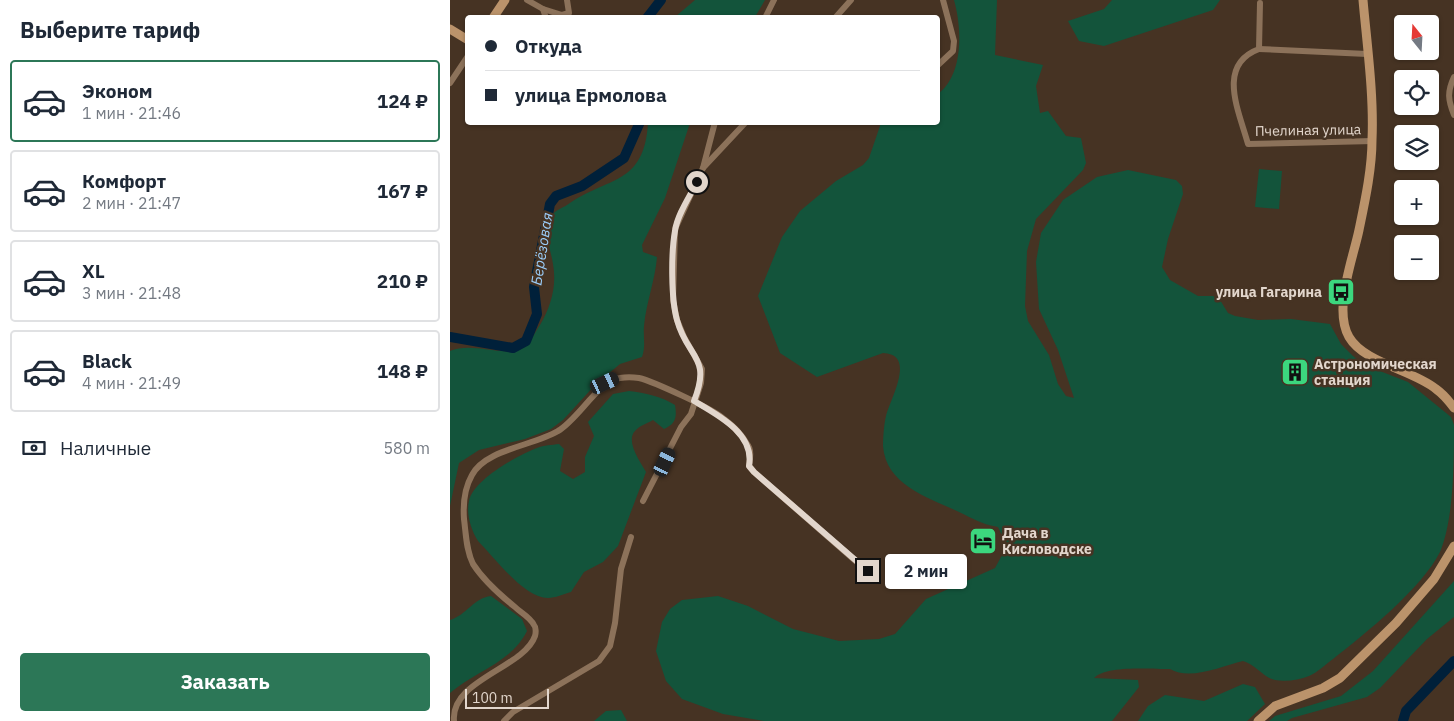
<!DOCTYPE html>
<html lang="ru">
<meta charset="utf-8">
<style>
:root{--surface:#fff;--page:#f2f2f3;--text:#1f2937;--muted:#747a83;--line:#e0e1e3;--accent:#2c7757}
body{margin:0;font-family:"IBM Plex Sans",sans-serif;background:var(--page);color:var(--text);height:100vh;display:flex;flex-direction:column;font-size:19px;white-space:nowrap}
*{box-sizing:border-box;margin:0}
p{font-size:16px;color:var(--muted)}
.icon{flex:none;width:28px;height:28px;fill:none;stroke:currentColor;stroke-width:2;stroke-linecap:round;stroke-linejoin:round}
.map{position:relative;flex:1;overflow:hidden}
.sheet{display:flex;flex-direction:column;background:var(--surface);width:450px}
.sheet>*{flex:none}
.hud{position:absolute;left:15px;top:15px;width:475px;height:110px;border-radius:5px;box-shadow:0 1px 4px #0004;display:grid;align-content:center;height:110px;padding:0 20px;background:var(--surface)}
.needle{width:32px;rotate:342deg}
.controls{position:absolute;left:944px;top:15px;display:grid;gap:10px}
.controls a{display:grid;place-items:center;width:45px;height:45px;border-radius:5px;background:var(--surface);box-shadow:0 1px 4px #0004;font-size:25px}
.scale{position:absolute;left:15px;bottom:12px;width:84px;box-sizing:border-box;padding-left:5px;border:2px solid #e2d6cc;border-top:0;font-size:14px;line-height:18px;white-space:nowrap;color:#e2d6cc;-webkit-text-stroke:4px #463323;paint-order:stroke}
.end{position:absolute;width:22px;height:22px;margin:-11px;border:6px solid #e2d6cc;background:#111;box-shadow:0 0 0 2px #111}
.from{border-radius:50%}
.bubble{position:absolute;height:35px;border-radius:5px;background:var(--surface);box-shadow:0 1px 4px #0004;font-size:16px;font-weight:700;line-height:35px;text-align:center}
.car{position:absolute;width:15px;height:30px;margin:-15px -8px;border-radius:6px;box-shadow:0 0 4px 1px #0007;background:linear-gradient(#222 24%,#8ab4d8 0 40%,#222 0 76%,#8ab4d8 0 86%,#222 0)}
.hud b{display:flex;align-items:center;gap:18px;height:48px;font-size:19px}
.hud b+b{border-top:1px solid var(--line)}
.hud i{width:12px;height:12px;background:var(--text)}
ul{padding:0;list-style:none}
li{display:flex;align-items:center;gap:15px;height:82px;margin:0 10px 8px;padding:0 10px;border:2px solid var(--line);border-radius:5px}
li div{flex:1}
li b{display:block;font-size:19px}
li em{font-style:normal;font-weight:700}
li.on{border-color:var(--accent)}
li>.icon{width:45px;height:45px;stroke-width:1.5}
h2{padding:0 20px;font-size:22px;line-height:60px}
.pay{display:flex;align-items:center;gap:12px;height:55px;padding:0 20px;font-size:19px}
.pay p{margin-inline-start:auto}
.action{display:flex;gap:10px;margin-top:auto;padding:10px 20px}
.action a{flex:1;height:58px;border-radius:5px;background:var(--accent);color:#fff;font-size:20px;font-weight:700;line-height:58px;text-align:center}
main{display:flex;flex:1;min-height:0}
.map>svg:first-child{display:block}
.green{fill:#13543b}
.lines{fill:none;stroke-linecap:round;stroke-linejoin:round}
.river{stroke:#00203a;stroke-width:10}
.street{stroke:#8c725a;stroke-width:6}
.secondary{stroke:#bb936b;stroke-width:9}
.route{stroke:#e2d6cc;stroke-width:6}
.labels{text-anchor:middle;stroke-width:5;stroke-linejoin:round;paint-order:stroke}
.street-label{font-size:14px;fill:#e2d6cc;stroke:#463323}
.poi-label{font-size:14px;font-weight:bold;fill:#e2d6cc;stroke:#463323;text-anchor:start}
.water-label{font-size:15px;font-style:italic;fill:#9bcdf9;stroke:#463323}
</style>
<main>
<section class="sheet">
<h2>Выберите тариф</h2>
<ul>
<li class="on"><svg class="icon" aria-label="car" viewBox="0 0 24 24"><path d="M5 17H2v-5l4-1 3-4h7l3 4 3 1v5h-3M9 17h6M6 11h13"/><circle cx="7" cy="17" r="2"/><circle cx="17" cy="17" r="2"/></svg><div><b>Эконом</b><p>1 мин · 21:46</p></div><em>124 ₽</em></li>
<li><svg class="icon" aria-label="car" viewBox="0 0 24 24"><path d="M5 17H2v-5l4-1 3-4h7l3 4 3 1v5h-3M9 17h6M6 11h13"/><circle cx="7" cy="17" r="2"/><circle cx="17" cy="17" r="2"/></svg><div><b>Комфорт</b><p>2 мин · 21:47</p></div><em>167 ₽</em></li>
<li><svg class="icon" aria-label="car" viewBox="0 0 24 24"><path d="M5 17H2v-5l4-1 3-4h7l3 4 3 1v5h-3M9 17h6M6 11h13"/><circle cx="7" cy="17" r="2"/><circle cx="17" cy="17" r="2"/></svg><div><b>XL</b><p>3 мин · 21:48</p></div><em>210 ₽</em></li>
<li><svg class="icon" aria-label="car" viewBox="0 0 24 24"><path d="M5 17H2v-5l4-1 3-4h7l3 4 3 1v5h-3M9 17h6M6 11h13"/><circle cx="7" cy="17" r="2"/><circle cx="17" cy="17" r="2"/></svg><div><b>Black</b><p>4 мин · 21:49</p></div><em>148 ₽</em></li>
</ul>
<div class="pay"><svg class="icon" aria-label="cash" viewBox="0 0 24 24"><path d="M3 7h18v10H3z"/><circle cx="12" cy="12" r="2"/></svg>Наличные<p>580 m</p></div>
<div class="action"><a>Заказать</a></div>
</section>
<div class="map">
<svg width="1004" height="721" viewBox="0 0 1004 721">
<rect width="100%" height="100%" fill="#463323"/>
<g class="green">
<path d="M245 0H315L305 17H225Z"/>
<path d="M504 0H547L545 55 593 65 586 86 590 113 598 111 616 136 631 138 636 163 633 170 586 219 577 251 575 306 578 321 599 355 608 384 616 396 624 398 608 350 589 309 586 262 591 233 613 200 647 177 678 170 726 180 732 186 733 194 718 239 712 267 720 280 748 296H763L770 300 778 313 785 316 808 320 841 319 880 324 891 344 903 356 917 366 958 382 1001 417 1004 425C1004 463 1004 518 990 552 972 588 915 634 883 659 876 664 867 673 859 676 849 680 836 682 825 680 814 678 805 664 793 661 772 666 740 681 720 669 702 669 656 665 644 678L688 680 689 687 662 721H314L273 714 232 699 216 681 206 651 212 622 220 609 232 600 268 596 298 606 343 629 374 637 389 641 429 639 445 634 476 599 545 568 557 546 548 527C531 524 524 519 509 512 480 498 436 486 433 446 433 437 434 424 436 416 440 399 467 354 433 353L367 377 330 353 308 296 332 237 350 211 386 181 413 165 419 158 431 123 488 122V94C514 74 512 28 504 0Z"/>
<path d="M662 0H770L763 10 654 46 629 41 618 21 654 9Z"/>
<path d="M198 123H240L215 198 192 245 193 252 207 257C205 281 196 303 194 326 193 337 196 346 192 357L170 364 146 384 113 420 101 429 75 439 29 450 9 463 0 506V351C24 341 55 359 74 347 81 342 85 332 90 325 101 306 107 286 103 264 100 246 93 234 102 216 104 211 112 208 117 205 158 176 194 186 198 123Z"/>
<path d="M809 169 832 171 829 209 805 207Z"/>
<path d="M179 391C195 393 211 396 225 405 227 417 226 424 214 429L203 420C198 423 189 426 185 431 175 441 191 463 196 472L168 546 153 562 134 572 121 592C114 594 105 598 98 598 74 598 45 558 28 541 21 530 16 514 19 501 23 480 68 455 87 448 94 445 102 445 109 444L114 449 110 471 123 479 135 472V457L144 436 138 422 163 394Z"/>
<path d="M1004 581V617L977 639 930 688 917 697 842 718 837 721H819L825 716 891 696 923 671Z"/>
<path d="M41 596 72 619 77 631C61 663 25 671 0 693V620C17 615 23 598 41 596Z"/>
<path d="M793 684 805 687 815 704 797 721H688L698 706 715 695 754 701Z"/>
<path d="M171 710 177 721H144L156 711Z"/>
</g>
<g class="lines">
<g class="river">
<path d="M197 18 211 0"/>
<path d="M0 337 63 348 76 341 87 314 84 287 100 204 106 196 132 186 174 158 190 122"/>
<path d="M953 721 956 711 1004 661"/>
</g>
<g class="street">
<path d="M77 0 93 9 96 18"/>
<path d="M810 3 809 49C766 65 789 111 798 144L923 141"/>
<path d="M93 9 112 15 119 13 117 0"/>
<path d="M315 18 324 0"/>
<path d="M385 18 401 0"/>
<path d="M809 49 917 54"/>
<path d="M488 65 503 51 504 41 493 0"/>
<path d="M1004 77C997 92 998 100 1004 115"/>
<path d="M0 83 18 56"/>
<path d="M253 168 296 122"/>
<path d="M193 501 231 427 241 414 251 383 252 369 234 337 227 320 223 300 225 229 253 168 265 122"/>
<path d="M4 721C0 680 74 668 85 636 86 633 86 627 84 625 80 617 71 613 65 607 50 595 34 581 23 564 16 550 16 534 14 519 13 505 14 489 22 475 36 449 83 446 108 431 128 420 149 380 170 378 175 377 183 377 189 378 202 381 264 409 274 419 282 425 292 435 297 444 302 450 300 458 299 466L304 472 417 571"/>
<path d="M54 721 63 712 149 661 160 646 165 623 171 569 181 537"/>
</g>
<g class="secondary">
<path d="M913 0C917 45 924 95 922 140 922 169 915 201 909 230 903 259 883 309 899 337 914 363 963 370 986 389 993 394 999 401 1004 408"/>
<path d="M43 18 55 0"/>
<path d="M0 29 18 40"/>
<path d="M808 721 825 706 873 688 890 678 946 623 984 579 1004 546"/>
</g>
</g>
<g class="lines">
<path class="route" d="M247 182C240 196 227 215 225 231 221 253 221 299 227 320 237 358 262 356 244 401 268 415 305 434 299 466L304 472 418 571"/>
</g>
<defs>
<g id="bus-square" transform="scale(1.4375)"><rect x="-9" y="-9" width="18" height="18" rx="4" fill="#3cd77e" stroke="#463323"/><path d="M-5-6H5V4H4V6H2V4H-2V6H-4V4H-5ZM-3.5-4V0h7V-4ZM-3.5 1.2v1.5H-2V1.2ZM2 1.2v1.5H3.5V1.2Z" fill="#111"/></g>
<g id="building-square" transform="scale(1.4375)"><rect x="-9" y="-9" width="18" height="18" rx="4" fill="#3cd77e" stroke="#463323"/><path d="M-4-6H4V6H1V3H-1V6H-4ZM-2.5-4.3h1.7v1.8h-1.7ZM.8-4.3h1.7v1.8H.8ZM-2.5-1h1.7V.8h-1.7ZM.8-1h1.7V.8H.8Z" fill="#111"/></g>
<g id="hotel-square" transform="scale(1.4375)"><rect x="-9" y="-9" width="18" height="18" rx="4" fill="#3cd77e" stroke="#463323"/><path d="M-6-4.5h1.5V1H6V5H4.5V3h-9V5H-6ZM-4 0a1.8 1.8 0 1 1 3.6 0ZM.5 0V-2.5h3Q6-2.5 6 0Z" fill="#111"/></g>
</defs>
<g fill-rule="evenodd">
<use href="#bus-square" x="891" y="292"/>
<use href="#building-square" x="845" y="372"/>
<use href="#hotel-square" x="533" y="541"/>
</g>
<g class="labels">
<g class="street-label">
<text transform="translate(858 130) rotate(-1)" y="5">Пчелиная улица</text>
</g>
<g class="poi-label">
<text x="872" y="297" text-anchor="end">улица Гагарина</text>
<text x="864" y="369">Астрономическая<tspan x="864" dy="16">станция</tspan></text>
<text x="552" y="538">Дача в<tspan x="552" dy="16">Кисловодске</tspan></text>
</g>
<g class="water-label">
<text transform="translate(92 249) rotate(-81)" y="5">Берёзовая</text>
</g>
</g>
</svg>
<div class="controls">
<a><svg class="needle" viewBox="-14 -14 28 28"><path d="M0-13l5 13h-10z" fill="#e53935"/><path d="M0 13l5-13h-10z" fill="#747a83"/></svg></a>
<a><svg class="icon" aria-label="locate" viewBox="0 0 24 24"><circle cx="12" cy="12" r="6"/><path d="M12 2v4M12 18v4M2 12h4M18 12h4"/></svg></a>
<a><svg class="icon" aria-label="layers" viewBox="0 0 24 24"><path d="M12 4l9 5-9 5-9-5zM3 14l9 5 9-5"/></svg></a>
<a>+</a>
<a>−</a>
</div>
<div class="scale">100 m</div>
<i class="end from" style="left:247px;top:182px"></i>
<i class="end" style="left:418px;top:571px"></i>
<div class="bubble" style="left:435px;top:554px;width:82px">2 мин</div>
<i class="car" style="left:155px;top:383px;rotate:65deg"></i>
<i class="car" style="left:215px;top:462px;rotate:25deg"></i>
<div class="hud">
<b><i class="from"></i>Откуда</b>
<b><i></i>улица Ермолова</b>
</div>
</div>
</main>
